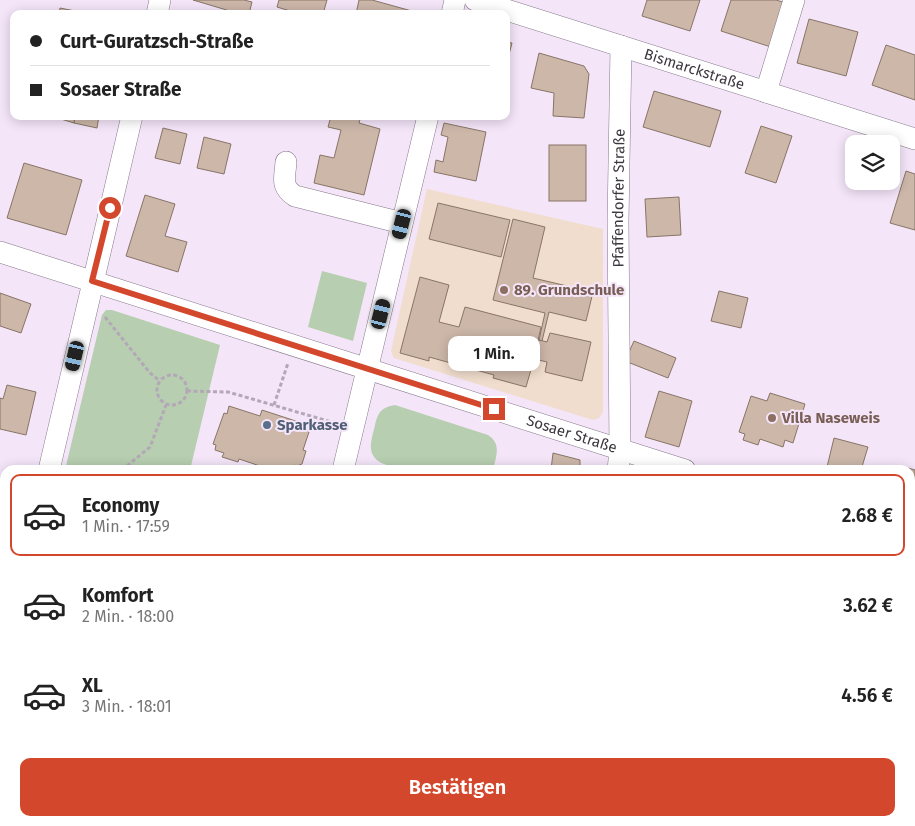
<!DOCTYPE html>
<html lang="de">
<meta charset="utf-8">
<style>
:root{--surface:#fff;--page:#f6f6f6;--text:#222;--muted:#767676;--line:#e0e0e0;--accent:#d3482c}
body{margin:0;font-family:"Fira Sans",sans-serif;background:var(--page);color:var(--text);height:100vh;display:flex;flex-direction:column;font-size:19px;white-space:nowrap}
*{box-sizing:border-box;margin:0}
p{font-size:16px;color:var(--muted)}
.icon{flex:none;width:28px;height:28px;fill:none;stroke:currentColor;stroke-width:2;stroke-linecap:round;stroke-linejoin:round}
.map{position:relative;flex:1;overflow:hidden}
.sheet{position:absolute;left:0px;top:465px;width:915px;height:361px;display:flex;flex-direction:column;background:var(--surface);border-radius:15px 15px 0 0;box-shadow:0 2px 12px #0003}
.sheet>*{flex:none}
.guide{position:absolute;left:10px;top:10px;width:500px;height:110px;border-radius:10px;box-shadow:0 2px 12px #0003;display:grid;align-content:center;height:110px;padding:0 20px;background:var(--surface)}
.tools{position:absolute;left:845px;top:135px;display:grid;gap:10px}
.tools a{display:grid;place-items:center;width:55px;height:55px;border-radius:10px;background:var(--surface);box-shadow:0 2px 12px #0003;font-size:25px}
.end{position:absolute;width:22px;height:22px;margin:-11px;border:6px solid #d3482c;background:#fff;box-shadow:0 0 0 2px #fff}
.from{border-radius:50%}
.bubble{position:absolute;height:35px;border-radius:10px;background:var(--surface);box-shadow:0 2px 12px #0003;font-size:16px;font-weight:600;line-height:35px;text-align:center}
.car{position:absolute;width:15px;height:30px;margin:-15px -8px;border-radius:6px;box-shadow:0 0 4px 1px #0007;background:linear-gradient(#222 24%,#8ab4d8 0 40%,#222 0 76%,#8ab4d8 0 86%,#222 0)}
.guide b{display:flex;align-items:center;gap:18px;height:48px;font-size:19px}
.guide b+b{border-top:1px solid var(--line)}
.guide i{width:12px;height:12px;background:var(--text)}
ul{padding:9px 0 0;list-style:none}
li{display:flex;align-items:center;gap:15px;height:82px;margin:0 10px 8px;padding:0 10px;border:2px solid transparent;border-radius:10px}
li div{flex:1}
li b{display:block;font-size:19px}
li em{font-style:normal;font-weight:600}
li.selected{border-color:var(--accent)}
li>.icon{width:45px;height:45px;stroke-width:1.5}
.primary-button{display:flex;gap:10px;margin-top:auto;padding:10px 20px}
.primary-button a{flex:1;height:58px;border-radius:10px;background:var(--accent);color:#fff;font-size:20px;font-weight:600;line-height:58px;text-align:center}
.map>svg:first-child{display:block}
.education{fill:#f0ddcd}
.green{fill:#b7ceb0}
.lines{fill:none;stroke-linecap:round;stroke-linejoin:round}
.stream{stroke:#6c8b94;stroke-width:5.5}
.building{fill:#ccb7a9;stroke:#887567}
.minor-casing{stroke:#85788a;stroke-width:22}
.path{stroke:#b3a8b7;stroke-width:3;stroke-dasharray:4 2.5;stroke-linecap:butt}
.minor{stroke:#fff;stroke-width:21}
.route{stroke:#d3482c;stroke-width:6}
.education-dot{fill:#8d6e63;stroke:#f4e5f9;stroke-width:2}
.service-dot{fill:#5c6f8a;stroke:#f4e5f9;stroke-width:2}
.labels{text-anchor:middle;stroke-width:4;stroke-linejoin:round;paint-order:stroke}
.street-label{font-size:15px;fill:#3d383f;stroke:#f4e5f9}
.education-label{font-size:15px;font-weight:bold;fill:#785e54;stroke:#f4e5f9;text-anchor:start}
.service-label{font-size:15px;font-weight:bold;fill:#4e5e75;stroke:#f4e5f9;text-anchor:start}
</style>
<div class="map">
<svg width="915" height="826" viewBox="0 0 915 826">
<rect width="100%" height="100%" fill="#f4e5f9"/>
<path class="education" d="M427 189 603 229V412L599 418 593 420 394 358 391 351Z"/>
<g class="green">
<path d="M322 271 367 283 353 341 308 327Z"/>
<path d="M106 310H112L220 345 190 470H65L102 315Z"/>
<path d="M395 405 488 435C502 444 496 457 493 470 470 470 389 476 375 458 367 449 373 435 375 425 378 412 382 407 395 405Z"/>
<path d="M915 783V826H875L880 821H910V789Z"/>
</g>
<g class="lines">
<g class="stream">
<path d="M910 774 915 769"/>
<path d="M861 826 865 821"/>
</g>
</g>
<g class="building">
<path d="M193 0H244L252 2 249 14H240Z"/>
<path d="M279 0H327L323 14H300L277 7Z"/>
<path d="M359 0H372L419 13 356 14Z"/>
<path d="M647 0H700L690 31 642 16Z"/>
<path d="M731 0H776L786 3 771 47 721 31Z"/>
<path d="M60 8 80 12V14H59Z"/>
<path d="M809 19 858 32 846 76 797 63Z"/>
<path d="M506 42 512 43 506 66Z"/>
<path d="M886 45 915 55V100L872 85Z"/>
<path d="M539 53 584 66 589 74 584 118 553 116 554 93 531 88Z"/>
<path d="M654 91 721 111 710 147 643 127Z"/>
<path d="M51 116H75L74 123Z"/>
<path d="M75 116H99L97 128 74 123Z"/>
<path d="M331 116H361L359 123 380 129 364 195 314 183 320 155 334 158 341 130 328 127Z"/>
<path d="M444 123 486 132 476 181 434 172 436 160 443 162 448 137 441 135Z"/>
<path d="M761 126 792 136 776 183 745 173Z"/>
<path d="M163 128 187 134 180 164 155 158Z"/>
<path d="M204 137 231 144 224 174 197 168Z"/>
<rect x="549" y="145" width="37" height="56"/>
<path d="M24 163 82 180 66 235 7 218Z"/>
<path d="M906 171 915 174V230L890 223Z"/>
<path d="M145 195 175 204 165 236 187 242 178 272 126 256Z"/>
<path d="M679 197 681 235 647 237 645 199Z"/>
<path d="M438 203 510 220 501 257 429 239Z"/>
<path d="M513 219 545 227 533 278 593 292 586 321 549 312 542 341 539 340 545 313 493 300Z"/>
<path d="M420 277 449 285 439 322 459 327 465 307 541 327 534 359 526 387 493 378 494 375 429 357V361L400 353Z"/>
<path d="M719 291 748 298 741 328 711 321Z"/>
<path d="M0 293 31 304 21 333 0 326Z"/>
<path d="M550 333 591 342 582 381 545 372 547 362 534 359 539 340 547 342Z"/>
<path d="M634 341 676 358 668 378 625 361Z"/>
<path d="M7 385 36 392 26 435 0 429V398L3 399Z"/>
<path d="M659 391 692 401 679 447 645 437Z"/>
<path d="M770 393 805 404 793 443 785 440 783 447 760 439 758 445 743 440 745 434 739 432 751 396 767 401Z"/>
<path d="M229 406 260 416 262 410 311 426 303 450 306 451 302 464 297 466 294 465 292 470H261L259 469 260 466 239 459 238 462 222 457 224 453 215 450 216 445 213 444 224 413 227 414Z"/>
<path d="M834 438 868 447 861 470H837L827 467Z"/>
<path d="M553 453 580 460V470H551Z"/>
<path d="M908 468 915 470V501L910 499V470H908Z"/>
<path d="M5 797V821H8L0 822V798Z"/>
<path d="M193 821H242L241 826H212Z"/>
<path d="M327 821H330L353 826H326Z"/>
<path d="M582 821H604L602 826H580Z"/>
<path d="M644 821H683L688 826H641L640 825Z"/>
<path d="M130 823 171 825V826H130Z"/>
</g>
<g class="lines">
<g class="minor-casing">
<g id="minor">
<path id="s1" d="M475 0 915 139"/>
<path d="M157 14 160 0"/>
<path d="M452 14 455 0"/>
<path d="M766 92 794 0"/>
<path d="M286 162C285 178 280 186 295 196L402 223"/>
<path id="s2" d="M0 252 685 470"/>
<path d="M49 470 132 116"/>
<path d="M343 470 428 116"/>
<path id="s3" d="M618 470 620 450 618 222 621 46"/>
<path d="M910 539 915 541"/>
<path d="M0 681 5 660"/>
<path d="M910 718 915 712"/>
<path d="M0 767 5 766"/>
<path d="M498 821 521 826"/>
<path d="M735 821 741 826"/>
<path d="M564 826 566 821"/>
<path d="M804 826 809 821"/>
</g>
</g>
<g class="path">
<path d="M105 317 150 373 160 381"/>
<circle cx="172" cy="390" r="15"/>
<path d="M187 391 228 392 335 423"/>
<path d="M274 405 288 363"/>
<path d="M122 470 150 447 166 405"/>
<path d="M910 802 915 797"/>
<path d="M888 826 892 821"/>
</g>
<use href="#minor" class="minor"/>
</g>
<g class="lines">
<path class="route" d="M110 208 92 281 494 409"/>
</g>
<g class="education-dot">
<circle cx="504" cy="290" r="5"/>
<circle cx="772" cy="418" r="5"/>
</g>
<circle class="service-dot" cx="267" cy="425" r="5"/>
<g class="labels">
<g class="street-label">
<text dy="5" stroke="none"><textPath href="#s1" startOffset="230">Bismarckstraße</textPath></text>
<text dy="5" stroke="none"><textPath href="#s3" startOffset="272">Pfaffendorfer Straße</textPath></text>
<text dy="5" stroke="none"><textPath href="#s2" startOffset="600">Sosaer Straße</textPath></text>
</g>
<g class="education-label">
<text x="514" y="295">89. Grundschule</text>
<text x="782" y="423">Villa Naseweis</text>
</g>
<g class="service-label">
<text x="277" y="430">Sparkasse</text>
</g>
</g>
</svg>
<div class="tools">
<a><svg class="icon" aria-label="layers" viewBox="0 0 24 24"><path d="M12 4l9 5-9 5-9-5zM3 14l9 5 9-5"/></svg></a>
</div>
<i class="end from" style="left:110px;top:208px"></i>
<i class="end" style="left:494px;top:409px"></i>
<div class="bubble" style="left:448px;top:336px;width:92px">1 Min.</div>
<i class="car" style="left:402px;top:224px;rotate:194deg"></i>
<i class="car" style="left:381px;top:314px;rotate:14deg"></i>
<i class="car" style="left:75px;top:356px;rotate:193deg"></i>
<div class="guide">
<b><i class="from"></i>Curt-Guratzsch-Straße</b>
<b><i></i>Sosaer Straße</b>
</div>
<section class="sheet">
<ul>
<li class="selected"><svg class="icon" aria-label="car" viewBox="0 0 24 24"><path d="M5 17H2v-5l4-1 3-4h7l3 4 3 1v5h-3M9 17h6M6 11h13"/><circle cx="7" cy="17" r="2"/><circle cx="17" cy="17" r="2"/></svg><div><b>Economy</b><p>1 Min. · 17:59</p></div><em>2.68 €</em></li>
<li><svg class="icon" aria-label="car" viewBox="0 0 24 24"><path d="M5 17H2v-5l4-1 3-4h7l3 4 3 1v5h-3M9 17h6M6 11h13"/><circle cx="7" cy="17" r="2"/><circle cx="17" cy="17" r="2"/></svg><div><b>Komfort</b><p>2 Min. · 18:00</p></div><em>3.62 €</em></li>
<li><svg class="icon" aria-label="car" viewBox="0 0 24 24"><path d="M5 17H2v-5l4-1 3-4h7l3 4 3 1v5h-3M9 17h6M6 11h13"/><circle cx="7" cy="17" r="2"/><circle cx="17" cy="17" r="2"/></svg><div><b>XL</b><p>3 Min. · 18:01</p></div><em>4.56 €</em></li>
</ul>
<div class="primary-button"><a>Bestätigen</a></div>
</section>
</div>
